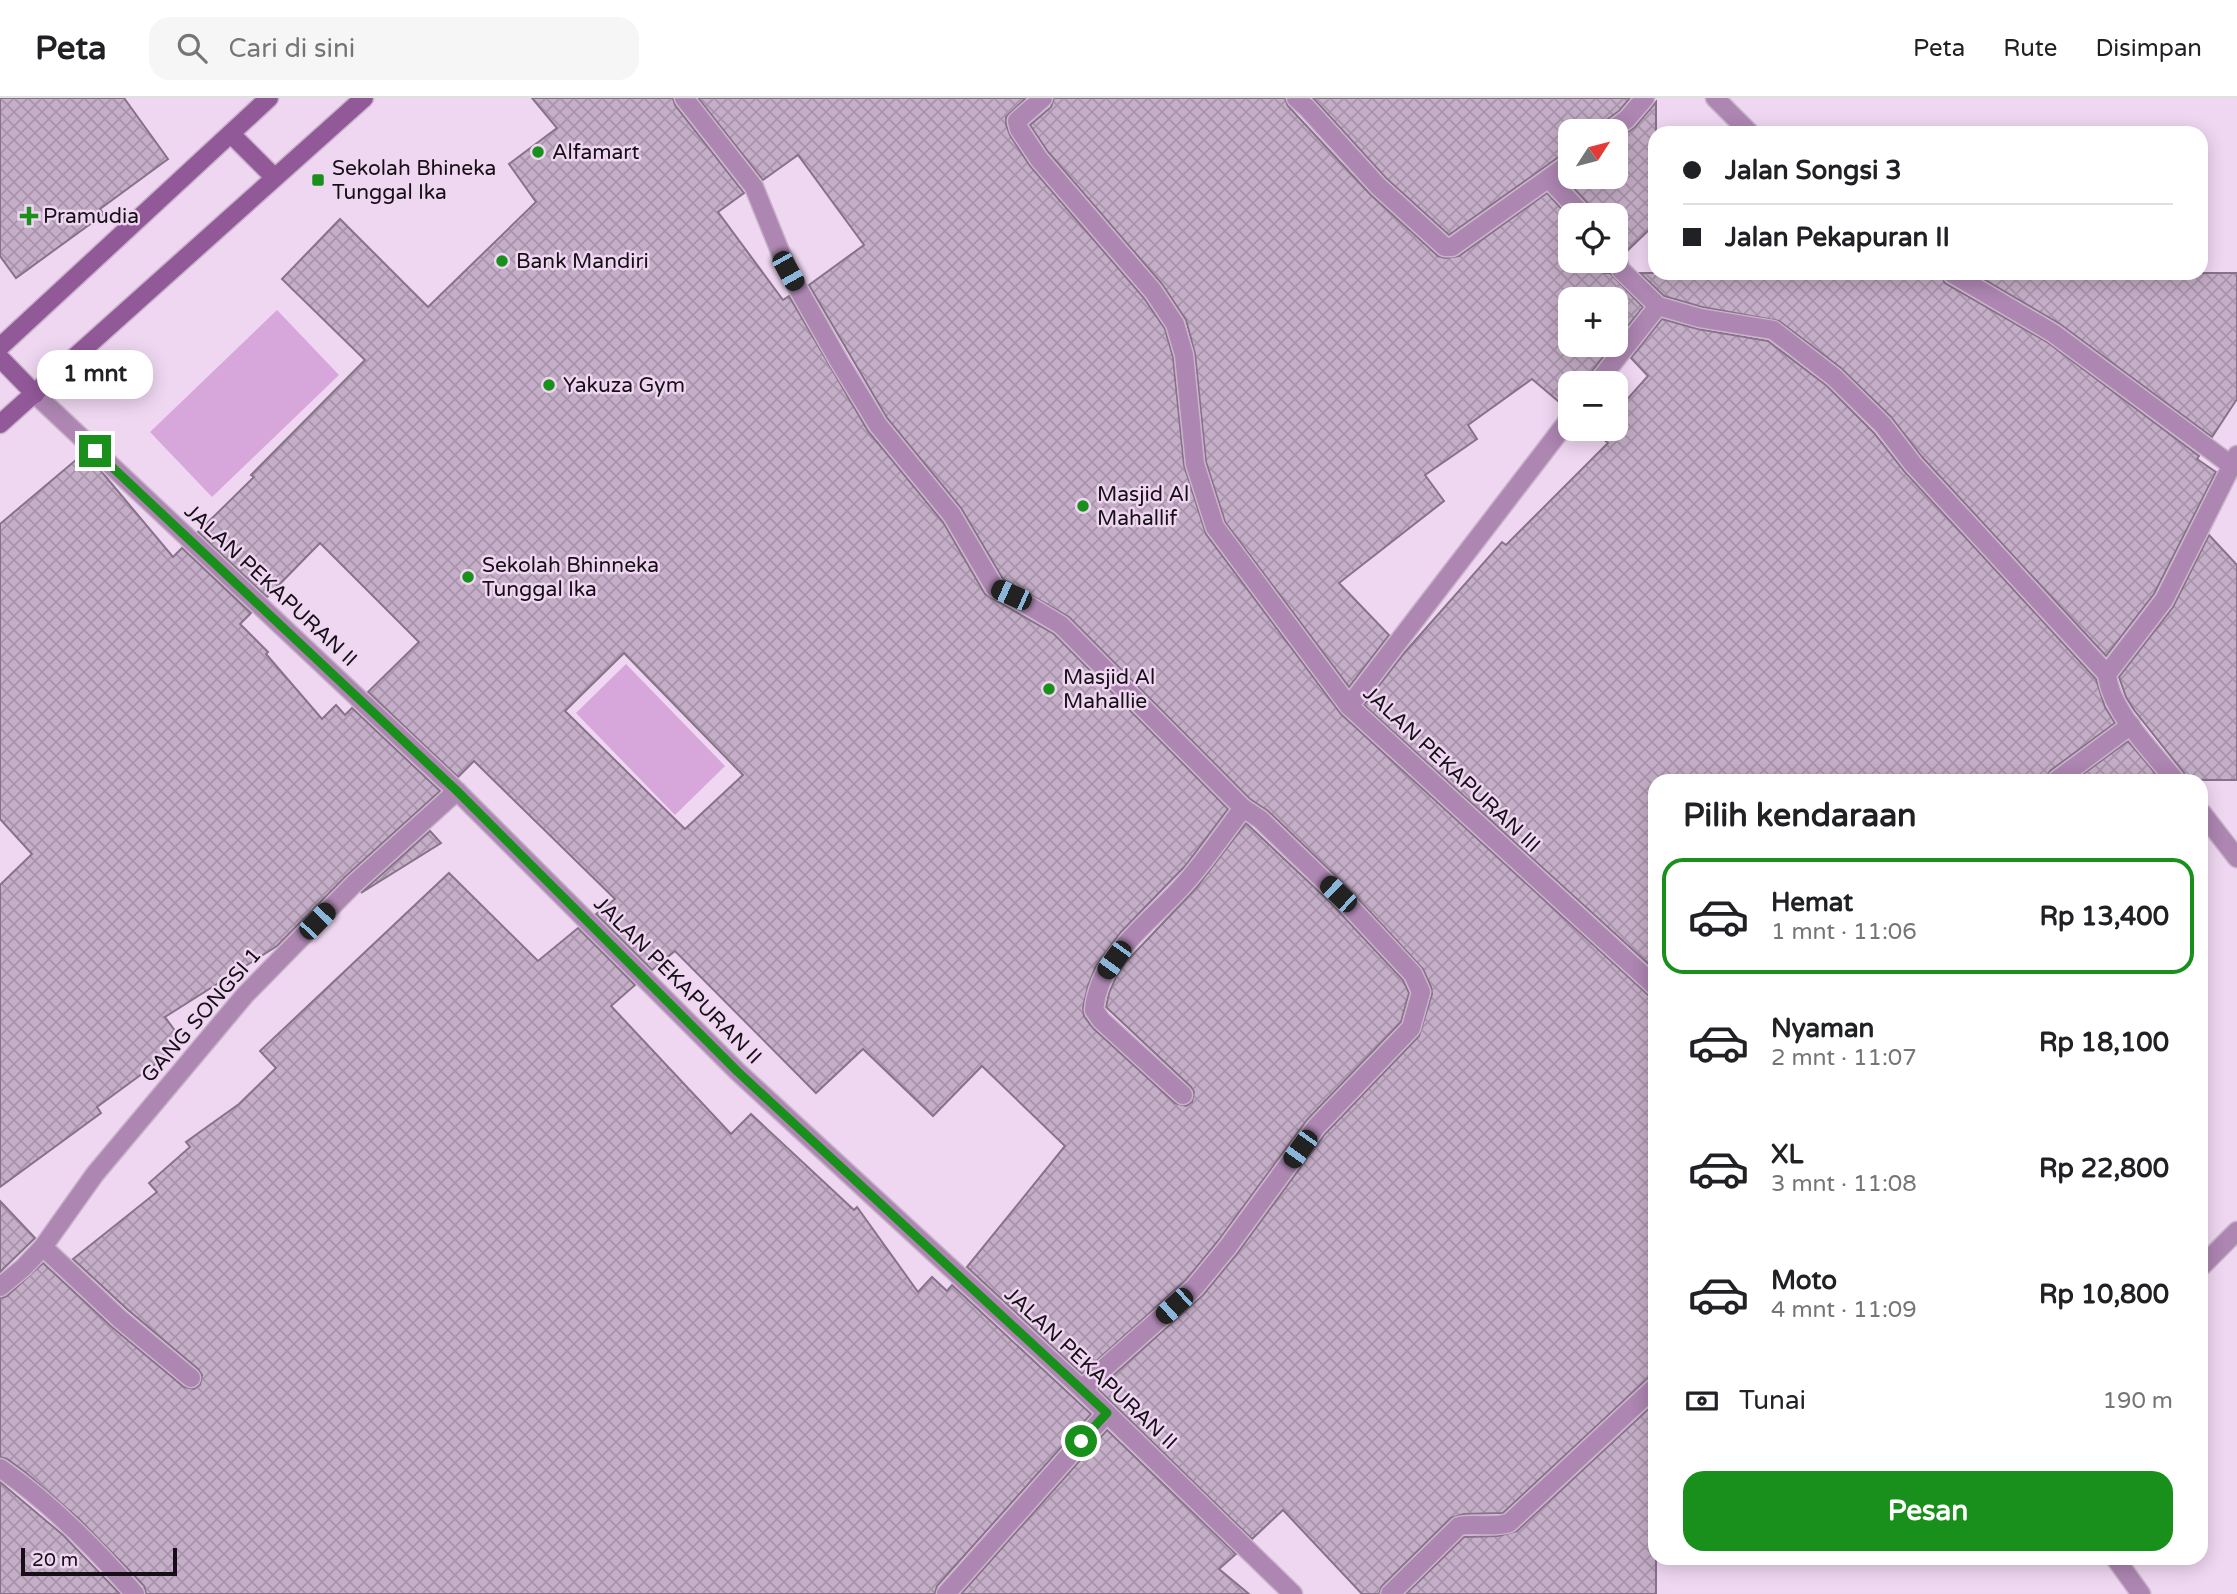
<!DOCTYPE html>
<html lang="id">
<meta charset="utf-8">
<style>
:root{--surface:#fff;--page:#f6f6f6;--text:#202124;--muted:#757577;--line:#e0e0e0;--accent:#1a901c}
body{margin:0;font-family:"Varela Round",sans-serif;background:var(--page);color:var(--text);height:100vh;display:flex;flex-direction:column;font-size:26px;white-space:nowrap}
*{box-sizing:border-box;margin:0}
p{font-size:23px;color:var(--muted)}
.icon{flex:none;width:38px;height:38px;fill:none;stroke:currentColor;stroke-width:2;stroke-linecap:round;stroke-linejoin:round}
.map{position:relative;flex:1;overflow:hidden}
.details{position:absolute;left:1648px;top:676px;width:560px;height:791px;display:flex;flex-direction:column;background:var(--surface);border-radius:21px;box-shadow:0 4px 18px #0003}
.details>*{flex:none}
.guide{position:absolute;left:1648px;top:28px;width:560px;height:154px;border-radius:21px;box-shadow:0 4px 18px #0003;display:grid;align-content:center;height:154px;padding:0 35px;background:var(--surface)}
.needle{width:46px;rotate:54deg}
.buttons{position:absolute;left:1558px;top:21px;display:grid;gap:14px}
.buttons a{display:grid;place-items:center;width:70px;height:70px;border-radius:14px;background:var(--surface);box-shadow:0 4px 18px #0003;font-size:35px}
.scale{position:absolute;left:21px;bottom:18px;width:156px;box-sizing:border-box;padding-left:7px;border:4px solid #160f17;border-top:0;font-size:19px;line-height:24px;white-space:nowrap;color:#160f17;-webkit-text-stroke:5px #efd7f1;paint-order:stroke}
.end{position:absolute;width:32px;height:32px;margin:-16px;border:9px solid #1a901c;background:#fff;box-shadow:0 0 0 4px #fff}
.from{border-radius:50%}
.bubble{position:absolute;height:49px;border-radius:21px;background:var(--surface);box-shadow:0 4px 18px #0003;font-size:23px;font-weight:800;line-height:49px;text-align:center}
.car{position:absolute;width:21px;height:42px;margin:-21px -10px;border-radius:9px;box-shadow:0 0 5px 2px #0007;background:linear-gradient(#222 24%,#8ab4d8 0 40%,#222 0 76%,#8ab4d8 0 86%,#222 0)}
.guide b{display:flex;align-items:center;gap:24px;height:66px;font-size:26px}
.guide b+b{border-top:2px solid var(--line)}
.guide i{width:18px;height:18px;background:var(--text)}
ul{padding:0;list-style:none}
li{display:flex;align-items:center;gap:21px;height:116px;margin:0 14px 10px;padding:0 21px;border:4px solid transparent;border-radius:21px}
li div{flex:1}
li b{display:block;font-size:26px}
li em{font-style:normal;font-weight:800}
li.on{border-color:var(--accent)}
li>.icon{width:63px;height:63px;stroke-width:1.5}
h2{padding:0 35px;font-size:32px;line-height:84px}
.pay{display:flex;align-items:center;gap:18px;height:77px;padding:0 35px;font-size:26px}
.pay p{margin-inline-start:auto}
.cta{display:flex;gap:14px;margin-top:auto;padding:14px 35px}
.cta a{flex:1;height:80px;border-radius:21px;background:var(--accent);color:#fff;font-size:28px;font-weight:800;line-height:80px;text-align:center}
header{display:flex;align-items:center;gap:42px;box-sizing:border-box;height:98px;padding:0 35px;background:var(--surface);border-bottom:2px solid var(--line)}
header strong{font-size:33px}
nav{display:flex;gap:38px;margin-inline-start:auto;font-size:24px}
.search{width:490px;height:63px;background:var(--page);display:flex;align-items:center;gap:18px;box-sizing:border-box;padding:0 24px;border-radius:21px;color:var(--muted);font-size:26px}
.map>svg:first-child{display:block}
.green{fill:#d7a7dc}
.building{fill:url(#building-cross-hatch);stroke:#88728a;stroke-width:2;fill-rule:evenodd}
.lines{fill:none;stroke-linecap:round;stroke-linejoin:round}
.street-casing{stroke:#c8b3ca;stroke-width:21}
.secondary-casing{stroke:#c8b3ca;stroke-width:21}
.street{stroke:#ad86b1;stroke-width:18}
.secondary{stroke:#925999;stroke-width:18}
.route{stroke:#1a901c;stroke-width:9}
.poi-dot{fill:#1a901c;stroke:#efd7f1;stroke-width:2.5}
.labels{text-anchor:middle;stroke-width:5;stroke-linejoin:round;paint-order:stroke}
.poi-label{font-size:21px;fill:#160f17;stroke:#efd7f1;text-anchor:start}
.street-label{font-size:21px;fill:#160f17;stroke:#efd7f1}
</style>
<header>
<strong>Peta</strong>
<div class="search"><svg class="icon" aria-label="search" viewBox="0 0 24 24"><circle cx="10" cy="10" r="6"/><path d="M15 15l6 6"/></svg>Cari di sini</div>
<nav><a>Peta</a><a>Rute</a><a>Disimpan</a></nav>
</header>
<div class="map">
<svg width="2237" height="1496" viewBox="0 0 2237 1496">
<defs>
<pattern id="building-cross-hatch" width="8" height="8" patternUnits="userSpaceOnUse" patternTransform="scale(1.75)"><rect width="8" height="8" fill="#c5aec7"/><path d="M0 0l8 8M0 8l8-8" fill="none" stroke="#a894aa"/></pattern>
</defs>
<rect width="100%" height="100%" fill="#efd7f1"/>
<g class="green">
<path d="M277 212 339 277 212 399 150 334Z"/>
<path d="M626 566 725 668 675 717 576 615Z"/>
</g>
<g class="building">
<path d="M0 0H124L168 61 100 111 104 116 16 180 0 158Z"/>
<path d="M532 0H673L675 7 744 95 718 114 783 202 789 198 868 333 943 424 985 496 1054 536 1228 711 1186 767 1121 834 1096 868 1088 888 1083 910 1084 918 1093 930 1175 1005 1186 1008 1192 1004 1194 994 1191 989 1106 909 1109 895 1116 879 1126 864 1196 790 1246 725 1330 804 1403 882 1409 895 1401 924 1307 1022 1218 1143 1186 1182 1082 1276 967 1169 1065 1048 982 968 933 1018 863 951 816 995 675 853 652 872 596 816 615 801 474 663 458 679 368 594 419 544 320 445 267 499 198 434 254 379 251 377 365 262 282 181 340 121 428 209 536 104 509 66 557 30ZM624 555 743 677 685 731 565 613Z"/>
<path d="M698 0H1026L1006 19V26L1010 37 1030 68 1144 200 1165 231 1173 259 1184 367 1206 436 1341 616 1648 897 1656 900V1277L1648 1280 1503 1415 1464 1416 1451 1420 1382 1488 1379 1496H1362L1283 1412 1252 1441 1098 1291 1203 1197 1236 1157 1325 1036 1419 938 1432 896 1431 889 1423 871 1346 788 1268 713 1250 701 1069 519 1003 481 961 410 887 320 809 187 864 147 798 57 763 82Z"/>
<path d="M1054 0H1285L1288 8 1370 96 1438 158 1445 160 1459 158 1547 95 1570 120V163H1605L1609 172 1605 175H1610L1643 209 1615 244V201H1570V247H1613L1588 278 1586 285H1570V306L1565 309 1532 281 1468 327 1477 341 1425 377 1444 403 1339 485 1389 537 1349 589 1225 424 1206 364 1195 256 1186 222 1162 186 1048 54 1030 27 1051 9Z"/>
<path d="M1313 0H1630L1619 13 1604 24 1600 33H1570V54L1563 56 1449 137 1386 80Z"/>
<path d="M1656 4V125L1626 154 1623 148 1615 145V117H1594L1591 109 1566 82 1570 79H1615V43L1635 29Z"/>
<path d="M1640 175H1940L1945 185 2047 244 2199 358 2197 361 2216 374 2154 496 2106 558 1922 359 1891 319 1841 270 1779 223 1702 209 1664 198Z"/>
<path d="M1973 175H2237V301L2212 339 2060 226Z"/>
<path d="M1662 221 1698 231 1768 243 1827 288 1874 335 1905 374 2096 581 2105 609 2115 625 2050 673 2046 682H1656V873L1364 607 1405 554 1502 444 1506 447 1608 345 1597 336 1602 331H1615V315L1648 278 1631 260Z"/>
<path d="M83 356 101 373 173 459 182 450 251 515 240 526 268 554 266 556 322 621 336 607 345 617 352 610 440 693 346 778 277 848 165 919 184 945 97 1009 101 1015 0 1089V787L32 756 0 721V426Z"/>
<path d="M2209 437 2237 467V682H2186L2184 675 2134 612 2126 599 2119 579 2173 509Z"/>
<path d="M2128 643 2161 682H2075Z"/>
<path d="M430 733 441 745 361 795 362 794Z"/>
<path d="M449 775 538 863 578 830 635 887 611 908 731 1036 751 1016 854 1112 857 1109 918 1194 932 1179 947 1193 952 1187 1091 1316 937 1488 935 1496H146L144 1488 129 1472 79 1421 25 1374 7 1361 0 1359V1200L7 1198 43 1165 112 1229 184 1289 194 1291 200 1287 202 1277 198 1271 128 1212 73 1161 157 1094 149 1085 190 1049 186 1044 239 1006 276 970 260 953Z"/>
<path d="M0 1103 35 1140 0 1174Z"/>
<path d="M1656 1304V1496H1406L1464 1439 1498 1438 1517 1433Z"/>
<path d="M1107 1332 1236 1456 1219 1471 1249 1496H961Z"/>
<path d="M0 1384 63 1437 120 1496H0Z"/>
</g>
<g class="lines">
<g class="street-casing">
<g id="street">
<path d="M684 0 754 89 788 173 839 263 878 327 952 417 995 490 1011 497 1061 527 1243 710 1260 721 1338 796 1413 876 1421 894 1411 930 1316 1029 1227 1150 1194 1190 1093 1280 1083 1292"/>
<path d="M1043 0 1017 23 1019 31 1039 61 1153 193 1175 226 1184 257 1195 366 1215 429 1349 608 1656 889"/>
<path d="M1296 0 1307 10 1378 88 1445 149H1452L1570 65"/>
<path d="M1715 0 1750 35"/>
<path d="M1611 33 1627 21 1645 0"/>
<path d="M1549 81 1583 117"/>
<path d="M1615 156 1621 172 1658 208 1700 220 1773 232 1834 279 1883 327 1913 366 2107 576"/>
<path d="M1951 175 2053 235 2231 367"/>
<path d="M1597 285 1658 208"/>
<path d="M35 296 457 693 738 974 1083 1292 1293 1496"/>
<path d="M1349 608 1570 320"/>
<path d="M2057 682 2131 627"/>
<path d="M2175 682C2153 654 2110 613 2107 576L2164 502 2237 357"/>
<path d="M2202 715 2237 760"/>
<path d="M1183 997 1101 922 1094 912C1099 856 1153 823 1187 783 1207 760 1225 734 1243 710"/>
<path d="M43 1149 120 1221 191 1280"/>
<path d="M2202 1168 2237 1133"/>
<path d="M0 1189 23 1170 43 1149 95 1076 245 897 354 786 457 693"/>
<path d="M0 1370C49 1404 96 1451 135 1496"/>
<path d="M2115 1460 2141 1496"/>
<path d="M946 1496 1107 1315"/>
<path d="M1390 1496 1459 1428C1476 1425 1492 1430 1509 1425L1656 1288"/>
</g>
</g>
<g class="secondary-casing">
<g id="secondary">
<path d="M231 36 274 79"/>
<path d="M0 249 269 0"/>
<path d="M0 260 35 296"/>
<path d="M0 326 364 0"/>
</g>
</g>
<use href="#street" class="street"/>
<use href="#secondary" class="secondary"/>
</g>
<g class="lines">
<path class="route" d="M95 353 457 693 738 974 1107 1315 1081 1343"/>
</g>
<g class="poi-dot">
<circle cx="538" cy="54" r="7"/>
<rect x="311" y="75" width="14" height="14" rx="3.5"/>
<path d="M25.5 107.5h7v7h7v7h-7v7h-7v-7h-7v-7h7z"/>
<circle cx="502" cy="163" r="7"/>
<circle cx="549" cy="287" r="7"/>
<circle cx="1083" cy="408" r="7"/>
<circle cx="468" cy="479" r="7"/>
<circle cx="1049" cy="591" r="7"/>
</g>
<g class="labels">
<g class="poi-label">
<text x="552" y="61">Alfamart</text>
<text x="332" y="77">Sekolah Bhineka<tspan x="332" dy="24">Tunggal Ika</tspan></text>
<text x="43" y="125">Pramudia</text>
<text x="516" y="170">Bank Mandiri</text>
<text x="563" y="294">Yakuza Gym</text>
<text x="1097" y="403">Masjid Al<tspan x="1097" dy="24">Mahallif</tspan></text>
<text x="482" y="474">Sekolah Bhinneka<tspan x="482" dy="24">Tunggal Ika</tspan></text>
<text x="1063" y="586">Masjid Al<tspan x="1063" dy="24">Mahallie</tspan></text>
</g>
<g class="street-label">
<text transform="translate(271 487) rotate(43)" y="7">JALAN PEKAPURAN II</text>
<text transform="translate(1452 671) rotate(43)" y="7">JALAN PEKAPURAN III</text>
<text transform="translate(678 882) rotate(45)" y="7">JALAN PEKAPURAN II</text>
<text transform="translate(201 917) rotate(-49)" y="7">GANG SONGSI 1</text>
<text transform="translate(1091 1270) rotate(43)" y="7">JALAN PEKAPURAN II</text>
</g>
</g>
</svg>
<div class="buttons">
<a><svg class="needle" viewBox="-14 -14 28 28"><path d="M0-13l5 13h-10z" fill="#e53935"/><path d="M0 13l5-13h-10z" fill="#757577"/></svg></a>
<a><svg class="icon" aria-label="locate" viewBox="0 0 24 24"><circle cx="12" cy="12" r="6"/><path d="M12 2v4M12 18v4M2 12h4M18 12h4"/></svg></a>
<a>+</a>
<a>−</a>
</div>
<div class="scale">20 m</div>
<i class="end from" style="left:1081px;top:1343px"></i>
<i class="end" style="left:95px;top:353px"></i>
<div class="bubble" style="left:37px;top:252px;width:116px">1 mnt</div>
<i class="car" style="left:788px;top:173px;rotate:151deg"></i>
<i class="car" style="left:1011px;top:497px;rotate:294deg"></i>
<i class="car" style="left:1338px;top:796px;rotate:314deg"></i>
<i class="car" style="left:317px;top:823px;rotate:44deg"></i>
<i class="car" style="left:1114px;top:862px;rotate:216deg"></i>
<i class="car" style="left:1300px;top:1051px;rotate:216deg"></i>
<i class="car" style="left:1174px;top:1208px;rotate:228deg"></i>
<div class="guide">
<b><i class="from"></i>Jalan Songsi 3</b>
<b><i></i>Jalan Pekapuran II</b>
</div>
<section class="details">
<h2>Pilih kendaraan</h2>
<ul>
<li class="on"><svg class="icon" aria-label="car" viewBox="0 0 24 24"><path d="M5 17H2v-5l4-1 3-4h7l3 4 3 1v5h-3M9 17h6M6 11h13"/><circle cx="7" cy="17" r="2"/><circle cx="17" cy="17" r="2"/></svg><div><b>Hemat</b><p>1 mnt · 11:06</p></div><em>Rp 13,400</em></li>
<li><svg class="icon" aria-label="car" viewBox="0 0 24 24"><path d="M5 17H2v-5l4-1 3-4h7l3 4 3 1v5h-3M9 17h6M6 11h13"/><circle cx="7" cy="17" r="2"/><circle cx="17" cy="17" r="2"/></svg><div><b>Nyaman</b><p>2 mnt · 11:07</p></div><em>Rp 18,100</em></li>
<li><svg class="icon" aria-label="car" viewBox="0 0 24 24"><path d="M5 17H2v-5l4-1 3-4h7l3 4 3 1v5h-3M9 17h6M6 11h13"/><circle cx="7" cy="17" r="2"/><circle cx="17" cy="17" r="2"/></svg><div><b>XL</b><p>3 mnt · 11:08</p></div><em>Rp 22,800</em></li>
<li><svg class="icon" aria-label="car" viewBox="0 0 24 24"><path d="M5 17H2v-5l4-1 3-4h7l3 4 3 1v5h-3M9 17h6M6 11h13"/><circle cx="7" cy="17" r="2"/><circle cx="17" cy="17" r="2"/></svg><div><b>Moto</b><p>4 mnt · 11:09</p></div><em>Rp 10,800</em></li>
</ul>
<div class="pay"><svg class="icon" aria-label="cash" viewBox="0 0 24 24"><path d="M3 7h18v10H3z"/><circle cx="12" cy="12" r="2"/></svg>Tunai<p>190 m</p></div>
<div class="cta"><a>Pesan</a></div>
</section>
</div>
